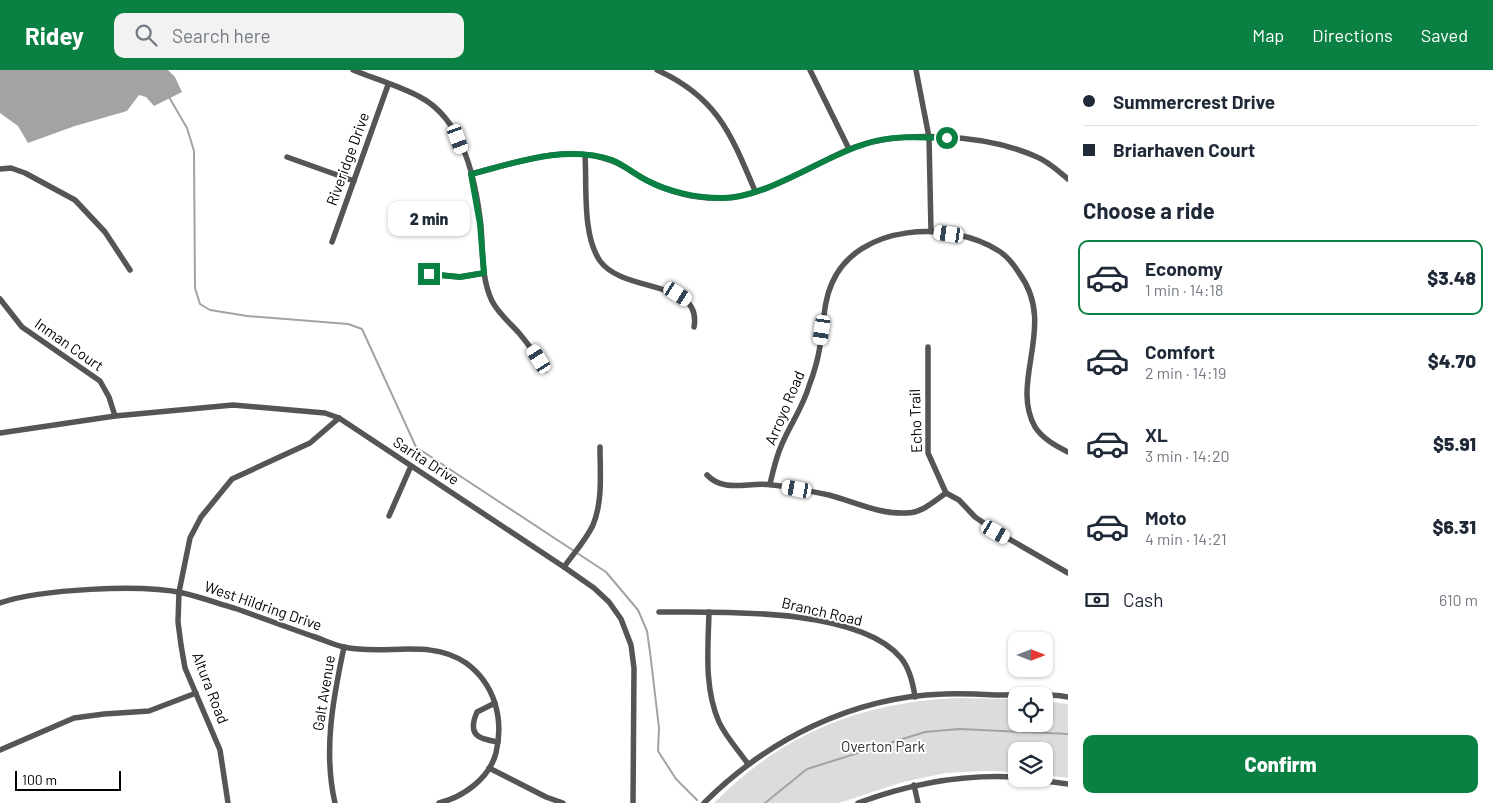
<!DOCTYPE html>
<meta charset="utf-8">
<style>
:root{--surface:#fff;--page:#f2f2f3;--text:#1f2937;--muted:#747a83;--line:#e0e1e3;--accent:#0b8043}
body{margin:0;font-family:Barlow,sans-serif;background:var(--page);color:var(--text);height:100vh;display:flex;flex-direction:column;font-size:19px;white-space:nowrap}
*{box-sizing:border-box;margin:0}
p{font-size:16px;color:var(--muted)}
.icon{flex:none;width:28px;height:28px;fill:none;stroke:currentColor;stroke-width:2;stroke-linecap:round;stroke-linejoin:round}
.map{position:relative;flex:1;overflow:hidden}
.details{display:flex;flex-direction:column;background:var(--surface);width:425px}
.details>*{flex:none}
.top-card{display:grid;align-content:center;height:110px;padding:0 15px;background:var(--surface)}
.needle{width:32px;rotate:90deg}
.fabs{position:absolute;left:1008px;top:562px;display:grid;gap:10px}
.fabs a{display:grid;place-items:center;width:45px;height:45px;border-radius:10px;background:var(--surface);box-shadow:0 1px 4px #0004;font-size:25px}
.scale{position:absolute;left:15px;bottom:12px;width:106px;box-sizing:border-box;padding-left:5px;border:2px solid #000;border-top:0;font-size:14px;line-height:18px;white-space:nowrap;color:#000;-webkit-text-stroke:4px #fff;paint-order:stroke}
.end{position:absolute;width:22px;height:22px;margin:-11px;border:6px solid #0b8043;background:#fff;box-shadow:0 0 0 2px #fff}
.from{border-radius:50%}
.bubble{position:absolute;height:35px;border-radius:10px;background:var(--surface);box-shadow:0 1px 4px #0004;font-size:16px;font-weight:800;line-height:35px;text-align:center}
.car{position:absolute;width:15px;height:30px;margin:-15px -8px;border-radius:6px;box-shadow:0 0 4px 1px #0007;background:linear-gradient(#fff 24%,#345 0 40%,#fff 0 76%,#345 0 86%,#fff 0)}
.top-card b{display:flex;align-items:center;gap:18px;height:48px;font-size:19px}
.top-card b+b{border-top:1px solid var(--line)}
.top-card i{width:12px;height:12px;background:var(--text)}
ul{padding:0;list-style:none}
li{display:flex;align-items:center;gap:15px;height:75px;margin:0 10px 8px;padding:0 5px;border:2px solid transparent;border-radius:10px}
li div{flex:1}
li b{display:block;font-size:19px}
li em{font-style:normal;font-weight:800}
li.selected{border-color:var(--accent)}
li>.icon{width:45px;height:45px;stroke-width:1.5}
h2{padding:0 15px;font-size:22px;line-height:60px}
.pay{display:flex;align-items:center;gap:12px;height:55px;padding:0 15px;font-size:19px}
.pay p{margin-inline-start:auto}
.cta{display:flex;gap:10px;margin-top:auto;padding:10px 15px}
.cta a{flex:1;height:58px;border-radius:10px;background:var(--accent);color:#fff;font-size:20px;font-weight:800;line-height:58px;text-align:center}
header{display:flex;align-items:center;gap:30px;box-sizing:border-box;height:70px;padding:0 25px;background:var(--accent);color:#fff}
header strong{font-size:24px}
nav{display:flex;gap:28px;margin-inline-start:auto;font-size:18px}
.search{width:350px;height:45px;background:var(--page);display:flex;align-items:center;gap:12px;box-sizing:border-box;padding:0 18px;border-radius:10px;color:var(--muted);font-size:19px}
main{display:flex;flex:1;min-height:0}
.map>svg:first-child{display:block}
.green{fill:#dcdcdc}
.water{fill:#a3a3a3}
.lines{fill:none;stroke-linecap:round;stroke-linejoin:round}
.stream{stroke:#a3a3a3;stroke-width:2}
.minor{stroke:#555;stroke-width:5.5}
.route{stroke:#0b8043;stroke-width:6}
.labels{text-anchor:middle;stroke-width:4;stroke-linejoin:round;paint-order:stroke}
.street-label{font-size:15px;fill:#000;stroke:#fff}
.park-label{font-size:15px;fill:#333;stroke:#fff}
</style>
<header>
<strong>Ridey</strong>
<div class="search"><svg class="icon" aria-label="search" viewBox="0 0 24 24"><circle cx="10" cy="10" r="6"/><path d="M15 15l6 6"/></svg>Search here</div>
<nav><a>Map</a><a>Directions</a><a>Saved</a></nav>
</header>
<main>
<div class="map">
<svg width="1068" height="733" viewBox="0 0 1068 733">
<rect width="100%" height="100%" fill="#fff"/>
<path class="green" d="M955 628 1016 629V654H1044V631L1068 634V708L1044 705V681H1016V702L987 701 946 703 903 712 839 733H714C782 664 859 633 955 628Z"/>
<path class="water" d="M0 0H168L175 7 182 22 154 36 146 27 139 25 127 41 75 56 28 73 18 56 0 43Z"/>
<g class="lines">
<g class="stream">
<path d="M169 27 187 58 194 81 195 218 200 234 210 240 247 246 348 254 362 259 416 377 606 502 638 540 647 561 650 582 659 658 658 681 676 709 697 730"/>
<path d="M765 733 807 699 925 662 959 659 1068 664"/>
</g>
<g class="minor">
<path d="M353 0C375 9 400 16 420 27 464 50 476 112 481 156 483 181 481 208 492 231 498 243 510 253 519 263 529 275 537 286 545 300"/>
<path d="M657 0C717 27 731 64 755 121"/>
<path d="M810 0 849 79"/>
<path d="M916 0 929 67 931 161"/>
<path d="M585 85C587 116 582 165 600 191 624 224 703 209 694 257"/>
<path d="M287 87 354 111"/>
<path d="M0 99 11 98 25 103 75 130 105 162 130 200"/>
<path d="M471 104C515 93 567 73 612 91 625 96 636 105 648 111 670 122 697 129 722 128 761 128 809 97 845 81 896 58 986 64 1037 87 1049 92 1058 101 1068 109"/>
<path d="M332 172 388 15"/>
<path d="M429 204 460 207 484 203"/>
<path d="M0 229 22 257 100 311 109 327 115 346"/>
<path d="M928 277V383L946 423 959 430 975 447 997 462 1068 503"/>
<path d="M0 363 115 346 233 335 325 343 339 348 564 497 594 518 609 532 621 549 631 575 634 598 633 733"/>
<path d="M707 405C725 424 750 411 772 415 791 417 810 421 829 425 855 432 878 444 906 443 922 443 933 432 946 423"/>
<path d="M770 414C773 401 776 387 782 374 790 355 803 337 809 316 814 303 818 289 820 276 824 255 823 233 832 213 858 153 951 150 999 181 1007 186 1014 195 1019 203 1058 255 1009 311 1035 357 1043 369 1056 376 1068 382"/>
<path d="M389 446 411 396"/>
<path d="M564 497C574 483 586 470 593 455 603 431 600 402 600 377"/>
<path d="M0 533C40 519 141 514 183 523 200 527 217 533 234 538 260 547 286 557 312 566 322 569 333 575 344 577 384 586 430 568 466 593 495 614 504 649 496 683 489 709 463 727 439 733"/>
<path d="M659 542C720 542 859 537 901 588 910 599 913 613 915 627"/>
<path d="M709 542C708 579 704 618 719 652 726 667 739 681 748 694"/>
<path d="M495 633 477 642C467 665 478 669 498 672"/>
<path d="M0 680 74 648 104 644 149 641 196 623"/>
<path d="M489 698 546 727 563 733"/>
<path d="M1031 709 1068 714"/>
<path d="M914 715 918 733"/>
<path d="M228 733 220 680 185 598 181 575 178 552 179 522 190 468 201 447 232 409 310 373 339 348"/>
<path d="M335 733C323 681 333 629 344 577"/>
<path d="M704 733C767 670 852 627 943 624 961 623 979 624 996 625 1020 625 1045 623 1068 627"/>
<path d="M858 733C909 714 961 704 1016 707"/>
</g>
</g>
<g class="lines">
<path class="route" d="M429 204 460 207 484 203 480 154 471 104C515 93 566 74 612 90 625 95 635 105 648 111 669 122 697 128 721 128 765 129 822 87 865 74 890 65 921 67 947 68"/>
</g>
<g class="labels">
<g class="street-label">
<text transform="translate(348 89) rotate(-70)" y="5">Riveridge Drive</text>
<text transform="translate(69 275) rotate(35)" y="5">Inman Court</text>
<text transform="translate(785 338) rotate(-67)" y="5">Arroyo Road</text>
<text transform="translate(916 351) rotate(-92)" y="5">Echo Trail</text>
<text transform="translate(426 391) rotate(33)" y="5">Sarita Drive</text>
<text transform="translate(263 536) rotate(19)" y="5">West Hildring Drive</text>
<text transform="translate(822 542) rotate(13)" y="5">Branch Road</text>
<text transform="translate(210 618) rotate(69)" y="5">Altura Road</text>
<text transform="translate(324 623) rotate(-81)" y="5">Galt Avenue</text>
</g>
<g class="park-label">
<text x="883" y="682">Overton Park</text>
</g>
</g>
</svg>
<div class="fabs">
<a><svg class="needle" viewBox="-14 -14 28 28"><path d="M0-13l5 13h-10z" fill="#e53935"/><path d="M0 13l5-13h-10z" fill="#747a83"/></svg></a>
<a><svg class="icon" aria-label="locate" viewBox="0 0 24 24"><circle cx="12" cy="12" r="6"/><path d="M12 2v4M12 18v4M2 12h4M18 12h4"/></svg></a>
<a><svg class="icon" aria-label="layers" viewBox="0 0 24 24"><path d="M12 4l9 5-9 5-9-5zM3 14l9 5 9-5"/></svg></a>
</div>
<div class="scale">100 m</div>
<i class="end from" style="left:947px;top:68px"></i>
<i class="end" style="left:429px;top:204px"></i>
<div class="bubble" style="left:388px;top:131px;width:82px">2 min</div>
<i class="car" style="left:458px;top:69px;rotate:160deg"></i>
<i class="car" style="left:949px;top:164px;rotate:278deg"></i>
<i class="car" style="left:678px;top:224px;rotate:123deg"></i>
<i class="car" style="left:822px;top:260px;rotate:188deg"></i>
<i class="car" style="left:539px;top:289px;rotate:328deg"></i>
<i class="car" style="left:797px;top:419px;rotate:280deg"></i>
<i class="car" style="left:996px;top:462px;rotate:120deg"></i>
</div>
<section class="details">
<div class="top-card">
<b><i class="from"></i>Summercrest Drive</b>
<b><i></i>Briarhaven Court</b>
</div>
<h2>Choose a ride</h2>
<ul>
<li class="selected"><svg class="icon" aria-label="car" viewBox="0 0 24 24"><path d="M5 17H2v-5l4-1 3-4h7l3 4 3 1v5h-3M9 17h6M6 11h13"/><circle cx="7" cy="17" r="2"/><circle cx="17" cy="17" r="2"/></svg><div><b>Economy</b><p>1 min · 14:18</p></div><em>$3.48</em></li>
<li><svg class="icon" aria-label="car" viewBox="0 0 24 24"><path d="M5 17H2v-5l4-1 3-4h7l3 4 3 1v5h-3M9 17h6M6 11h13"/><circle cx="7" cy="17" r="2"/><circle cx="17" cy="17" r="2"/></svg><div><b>Comfort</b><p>2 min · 14:19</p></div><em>$4.70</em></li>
<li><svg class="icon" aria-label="car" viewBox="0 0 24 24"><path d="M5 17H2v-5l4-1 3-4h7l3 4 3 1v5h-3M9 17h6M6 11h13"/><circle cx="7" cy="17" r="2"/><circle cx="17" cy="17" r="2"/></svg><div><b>XL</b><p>3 min · 14:20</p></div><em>$5.91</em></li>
<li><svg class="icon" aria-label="car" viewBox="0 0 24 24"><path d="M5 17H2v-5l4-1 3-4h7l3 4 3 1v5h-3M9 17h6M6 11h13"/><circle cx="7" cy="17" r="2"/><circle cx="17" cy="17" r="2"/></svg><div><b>Moto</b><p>4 min · 14:21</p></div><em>$6.31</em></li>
</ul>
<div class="pay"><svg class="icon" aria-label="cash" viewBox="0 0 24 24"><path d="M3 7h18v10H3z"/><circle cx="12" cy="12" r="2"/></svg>Cash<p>610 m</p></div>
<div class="cta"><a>Confirm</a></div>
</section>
</main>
